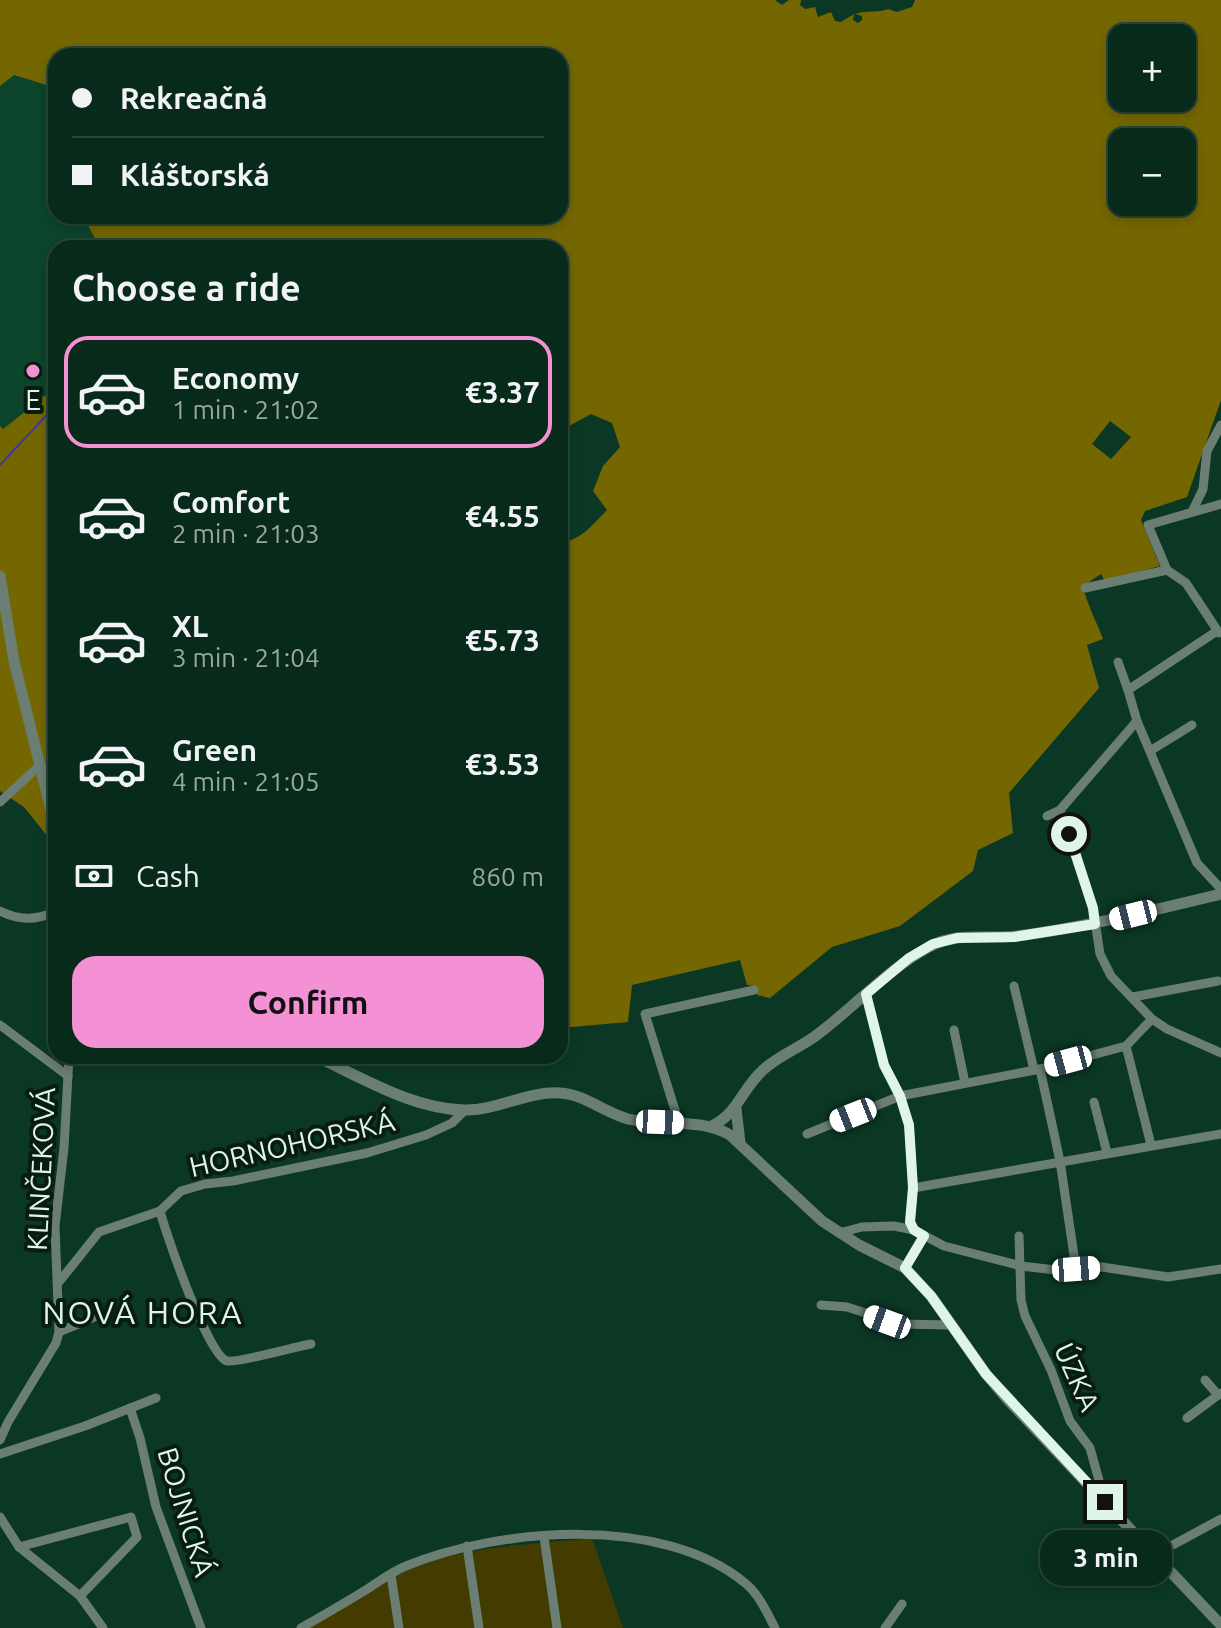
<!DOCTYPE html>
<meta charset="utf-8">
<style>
:root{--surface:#082a1b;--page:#163628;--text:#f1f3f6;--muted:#98a7a3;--line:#29463a;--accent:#f491d4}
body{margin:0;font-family:Ubuntu,sans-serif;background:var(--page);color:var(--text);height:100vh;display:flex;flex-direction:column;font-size:30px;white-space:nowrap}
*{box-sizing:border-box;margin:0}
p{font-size:26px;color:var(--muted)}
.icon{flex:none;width:44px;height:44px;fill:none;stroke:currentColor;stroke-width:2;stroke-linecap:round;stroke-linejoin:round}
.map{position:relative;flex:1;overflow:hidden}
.drawer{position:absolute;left:48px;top:240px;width:520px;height:824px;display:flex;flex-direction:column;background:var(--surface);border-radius:24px;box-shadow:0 4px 12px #0003,0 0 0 2px var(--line)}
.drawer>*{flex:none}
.top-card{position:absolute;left:48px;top:48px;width:520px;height:176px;border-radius:24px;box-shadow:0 4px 12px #0003,0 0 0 2px var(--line);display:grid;align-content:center;height:176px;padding:0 24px;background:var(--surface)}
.buttons{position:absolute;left:1108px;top:24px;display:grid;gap:16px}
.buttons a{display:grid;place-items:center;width:88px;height:88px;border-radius:16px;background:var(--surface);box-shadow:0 4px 12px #0003,0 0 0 2px var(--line);font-size:40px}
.end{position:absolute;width:36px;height:36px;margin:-18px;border:10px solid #def5e8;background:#111;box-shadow:0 0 0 4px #111}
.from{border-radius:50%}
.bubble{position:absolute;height:56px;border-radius:24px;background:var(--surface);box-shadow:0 4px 12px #0003,0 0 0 2px var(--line);font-size:26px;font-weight:700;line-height:56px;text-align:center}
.car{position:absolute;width:24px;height:48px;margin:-24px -12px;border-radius:10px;box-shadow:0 0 6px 2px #0007;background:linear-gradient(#fff 24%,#345 0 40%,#fff 0 76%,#345 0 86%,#fff 0)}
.top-card b{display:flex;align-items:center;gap:28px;height:76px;font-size:30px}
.top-card b+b{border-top:2px solid var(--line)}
.top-card i{width:20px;height:20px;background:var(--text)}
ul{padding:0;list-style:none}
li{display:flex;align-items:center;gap:24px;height:112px;margin:0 16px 12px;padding:0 8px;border:4px solid transparent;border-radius:24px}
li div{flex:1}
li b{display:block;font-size:30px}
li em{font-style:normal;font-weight:700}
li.selected{border-color:var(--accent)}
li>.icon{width:72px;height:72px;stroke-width:1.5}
h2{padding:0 24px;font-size:36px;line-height:96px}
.pay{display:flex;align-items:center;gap:20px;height:88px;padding:0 24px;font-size:30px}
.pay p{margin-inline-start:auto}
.action{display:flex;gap:16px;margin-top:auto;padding:16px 24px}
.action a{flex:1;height:92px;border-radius:24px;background:var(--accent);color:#111;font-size:32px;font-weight:700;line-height:92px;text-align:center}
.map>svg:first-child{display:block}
.built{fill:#0c442c}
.green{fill:#443b00}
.forest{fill:#746600;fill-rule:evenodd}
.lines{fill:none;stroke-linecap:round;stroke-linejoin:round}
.stream{stroke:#3f3c8f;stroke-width:2}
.minor{stroke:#6b7e73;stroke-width:9}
.tertiary{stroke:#6b7e73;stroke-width:11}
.route{stroke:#def5e8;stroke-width:10}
.poi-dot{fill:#f491d4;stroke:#091c12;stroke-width:3}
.labels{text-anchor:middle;stroke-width:8;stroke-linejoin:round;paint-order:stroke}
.poi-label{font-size:28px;fill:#def5e8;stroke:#091c12}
.street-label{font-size:28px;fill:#def5e8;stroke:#091c12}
.quarter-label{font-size:32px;letter-spacing:2px;fill:#def5e8;stroke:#091c12}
</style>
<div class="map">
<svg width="1221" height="1628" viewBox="0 0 1221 1628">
<rect width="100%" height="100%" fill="#0b3824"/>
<path class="built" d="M13 75 54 87 56 94V216H83L100 248H56V387L2 429 0 426V86Z"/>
<path class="green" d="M592 1538 623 1628H306C346 1605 388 1575 432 1561 483 1545 539 1544 592 1538Z"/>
<g class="forest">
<path d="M0 0H775L782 5 789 0H801L800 5 805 9 815 7 818 17 831 12 835 21 841 22 854 14 853 20 858 23 862 20V16L855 14C867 10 878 13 888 9L897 12 912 7 915 0H1221V400L1187 497 1145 511 1141 520 1160 566 1105 581 1101 574 1083 586C1087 605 1096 620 1103 639L1087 645 1099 688 1009 793 1013 833 978 850 973 871 900 926 832 947 770 998 757 995 755 986 747 985 740 960 632 985 628 1022 560 1028V542C580 542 594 523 607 510L593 491 603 466 620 447 612 423 591 414 560 431V248H100L83 216H560V56H56V94L53 87 14 75 0 86ZM1122 38H1182V98H1122ZM1122 142H1182V202H1122ZM1110 421 1131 437 1111 459 1092 444Z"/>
<path d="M56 387V847L24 807 0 791V426L3 429Z"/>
</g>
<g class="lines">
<path class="stream" d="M0 465 56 405"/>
<g class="minor">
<path d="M1193 510 1203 489 1207 451 1221 425"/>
<path d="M1085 588 1167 570"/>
<path d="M1217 631 1128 690 1137 721 1197 863 1221 889"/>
<path d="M1219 633 1186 583 1167 570 1148 525 1221 504"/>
<path d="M1118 662 1128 690"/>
<path d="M1137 721 1060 810 1093 908 1100 954 1111 976 1152 1019 1167 1029 1221 1053"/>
<path d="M1150 751 1192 725"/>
<path d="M0 802 39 766"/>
<path d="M1047 816 1060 810"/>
<path d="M0 911C20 921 35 920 56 912"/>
<path d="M1014 986 1034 1070"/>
<path d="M866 994 884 1065 900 1096 909 1125 913 1188 910 1222 914 1230"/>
<path d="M1133 997 1218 981"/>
<path d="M0 1025 68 1076"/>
<path d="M954 1030 965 1083"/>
<path d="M1126 1046 1151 1145"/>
<path d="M1040 1069 1060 1161 1076 1269"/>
<path d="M1094 1102 1107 1153"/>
<path d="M679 1123 645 1014 754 990"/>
<path d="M807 1134 900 1096 1040 1069 1126 1046 1152 1019"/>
<path d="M913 1188 1221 1134"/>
<path d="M160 1211C166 1234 208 1356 227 1361 238 1363 294 1347 311 1344"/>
<path d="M839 1233 862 1227 894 1226 914 1230 944 1246 1021 1266 1056 1270 1102 1267 1168 1277 1221 1269"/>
<path d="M1019 1236 1021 1300 1025 1316 1051 1370 1070 1421 1090 1448 1105 1502"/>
<path d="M905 1268 924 1236"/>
<path d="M59 1282 99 1232 160 1211 181 1191 205 1184 233 1181 367 1153 426 1135 452 1123 465 1110"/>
<path d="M821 1305 847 1307 900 1324 950 1325"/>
<path d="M59 1332 94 1317"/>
<path d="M1205 1380 1218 1395"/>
<path d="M130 1408 140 1438 156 1507 201 1628"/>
<path d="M1187 1418 1221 1393"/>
<path d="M0 1440 8 1422 56 1343 59 1332 55 1226 64 1148 69 1056"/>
<path d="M0 1454 85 1426 156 1398"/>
<path d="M0 1517 19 1547 80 1596 103 1628"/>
<path d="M544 1537 557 1628"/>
<path d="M467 1546 479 1628"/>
<path d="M19 1547 131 1517 137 1537 80 1596"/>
<path d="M1156 1554 1221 1519"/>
<path d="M391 1575 399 1628"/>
<path d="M301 1628C322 1616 343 1604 364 1591 377 1583 391 1572 406 1566 499 1528 662 1514 745 1583 759 1594 767 1613 775 1628"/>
<path d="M885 1628 902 1604"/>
</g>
<g class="tertiary">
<path d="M0 576 14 661 56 830"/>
<path d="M315 1056C361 1077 412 1109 464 1110 496 1111 527 1091 560 1093 584 1094 605 1113 628 1119 662 1127 699 1117 730 1135L822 1221 859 1245 905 1268 931 1296 986 1374 1007 1399 1221 1625"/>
<path d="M736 1108 740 1143"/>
<path d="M710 1127C740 1112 740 1091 763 1070 778 1056 797 1049 814 1037 853 1009 886 970 929 947 956 931 989 940 1018 936 1087 927 1154 910 1221 894"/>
</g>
</g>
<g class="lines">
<path class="route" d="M1069 834 1093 908 1095 924 1014 937 957 938 933 944 909 958 866 994 884 1065 900 1096 909 1125 913 1188 910 1222 914 1230 924 1236 905 1268 931 1296 986 1374 1105 1502"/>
</g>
<circle class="poi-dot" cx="33" cy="371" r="8"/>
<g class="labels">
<g class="poi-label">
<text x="33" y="410">E</text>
</g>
<g class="street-label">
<text transform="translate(292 1144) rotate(-13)" y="10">HORNOHORSKÁ</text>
<text transform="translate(41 1169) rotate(-87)" y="10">KLINČEKOVÁ</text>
<text transform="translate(1077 1377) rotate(66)" y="10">ÚZKA</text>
<text transform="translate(186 1512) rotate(73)" y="10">BOJNICKÁ</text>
</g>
<g class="quarter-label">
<text x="143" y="1324">NOVÁ HORA</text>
</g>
</g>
</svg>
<div class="buttons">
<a>+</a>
<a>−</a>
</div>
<i class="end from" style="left:1069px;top:834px"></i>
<i class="end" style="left:1105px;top:1502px"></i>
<div class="bubble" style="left:1040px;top:1530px;width:132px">3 min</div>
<i class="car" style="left:1133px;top:915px;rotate:256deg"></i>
<i class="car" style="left:1068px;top:1061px;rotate:255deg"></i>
<i class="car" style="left:853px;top:1115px;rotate:248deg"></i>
<i class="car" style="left:660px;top:1122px;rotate:92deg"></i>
<i class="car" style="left:1076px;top:1269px;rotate:86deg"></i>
<i class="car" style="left:887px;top:1322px;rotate:290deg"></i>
<div class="top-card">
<b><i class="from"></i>Rekreačná</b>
<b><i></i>Kláštorská</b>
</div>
<section class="drawer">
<h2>Choose a ride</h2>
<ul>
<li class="selected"><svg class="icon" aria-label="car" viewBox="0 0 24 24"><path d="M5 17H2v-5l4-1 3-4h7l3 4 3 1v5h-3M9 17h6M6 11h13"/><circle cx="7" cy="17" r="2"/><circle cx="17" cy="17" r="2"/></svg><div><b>Economy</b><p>1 min · 21:02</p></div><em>€3.37</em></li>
<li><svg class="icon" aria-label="car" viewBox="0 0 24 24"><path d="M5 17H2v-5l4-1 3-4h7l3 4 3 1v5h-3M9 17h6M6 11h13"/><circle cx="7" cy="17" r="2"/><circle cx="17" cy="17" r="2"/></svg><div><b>Comfort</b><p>2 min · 21:03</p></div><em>€4.55</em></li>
<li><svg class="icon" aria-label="car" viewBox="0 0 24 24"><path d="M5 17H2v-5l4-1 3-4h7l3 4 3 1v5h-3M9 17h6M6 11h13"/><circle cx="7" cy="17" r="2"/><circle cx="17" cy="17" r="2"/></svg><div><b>XL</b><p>3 min · 21:04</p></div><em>€5.73</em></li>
<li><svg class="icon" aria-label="car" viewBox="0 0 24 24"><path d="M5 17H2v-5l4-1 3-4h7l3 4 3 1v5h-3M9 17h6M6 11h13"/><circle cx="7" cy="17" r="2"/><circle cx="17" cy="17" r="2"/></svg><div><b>Green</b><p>4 min · 21:05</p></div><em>€3.53</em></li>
</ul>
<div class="pay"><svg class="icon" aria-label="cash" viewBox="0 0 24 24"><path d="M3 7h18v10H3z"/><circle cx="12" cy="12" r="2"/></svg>Cash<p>860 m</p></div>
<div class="action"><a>Confirm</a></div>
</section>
</div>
